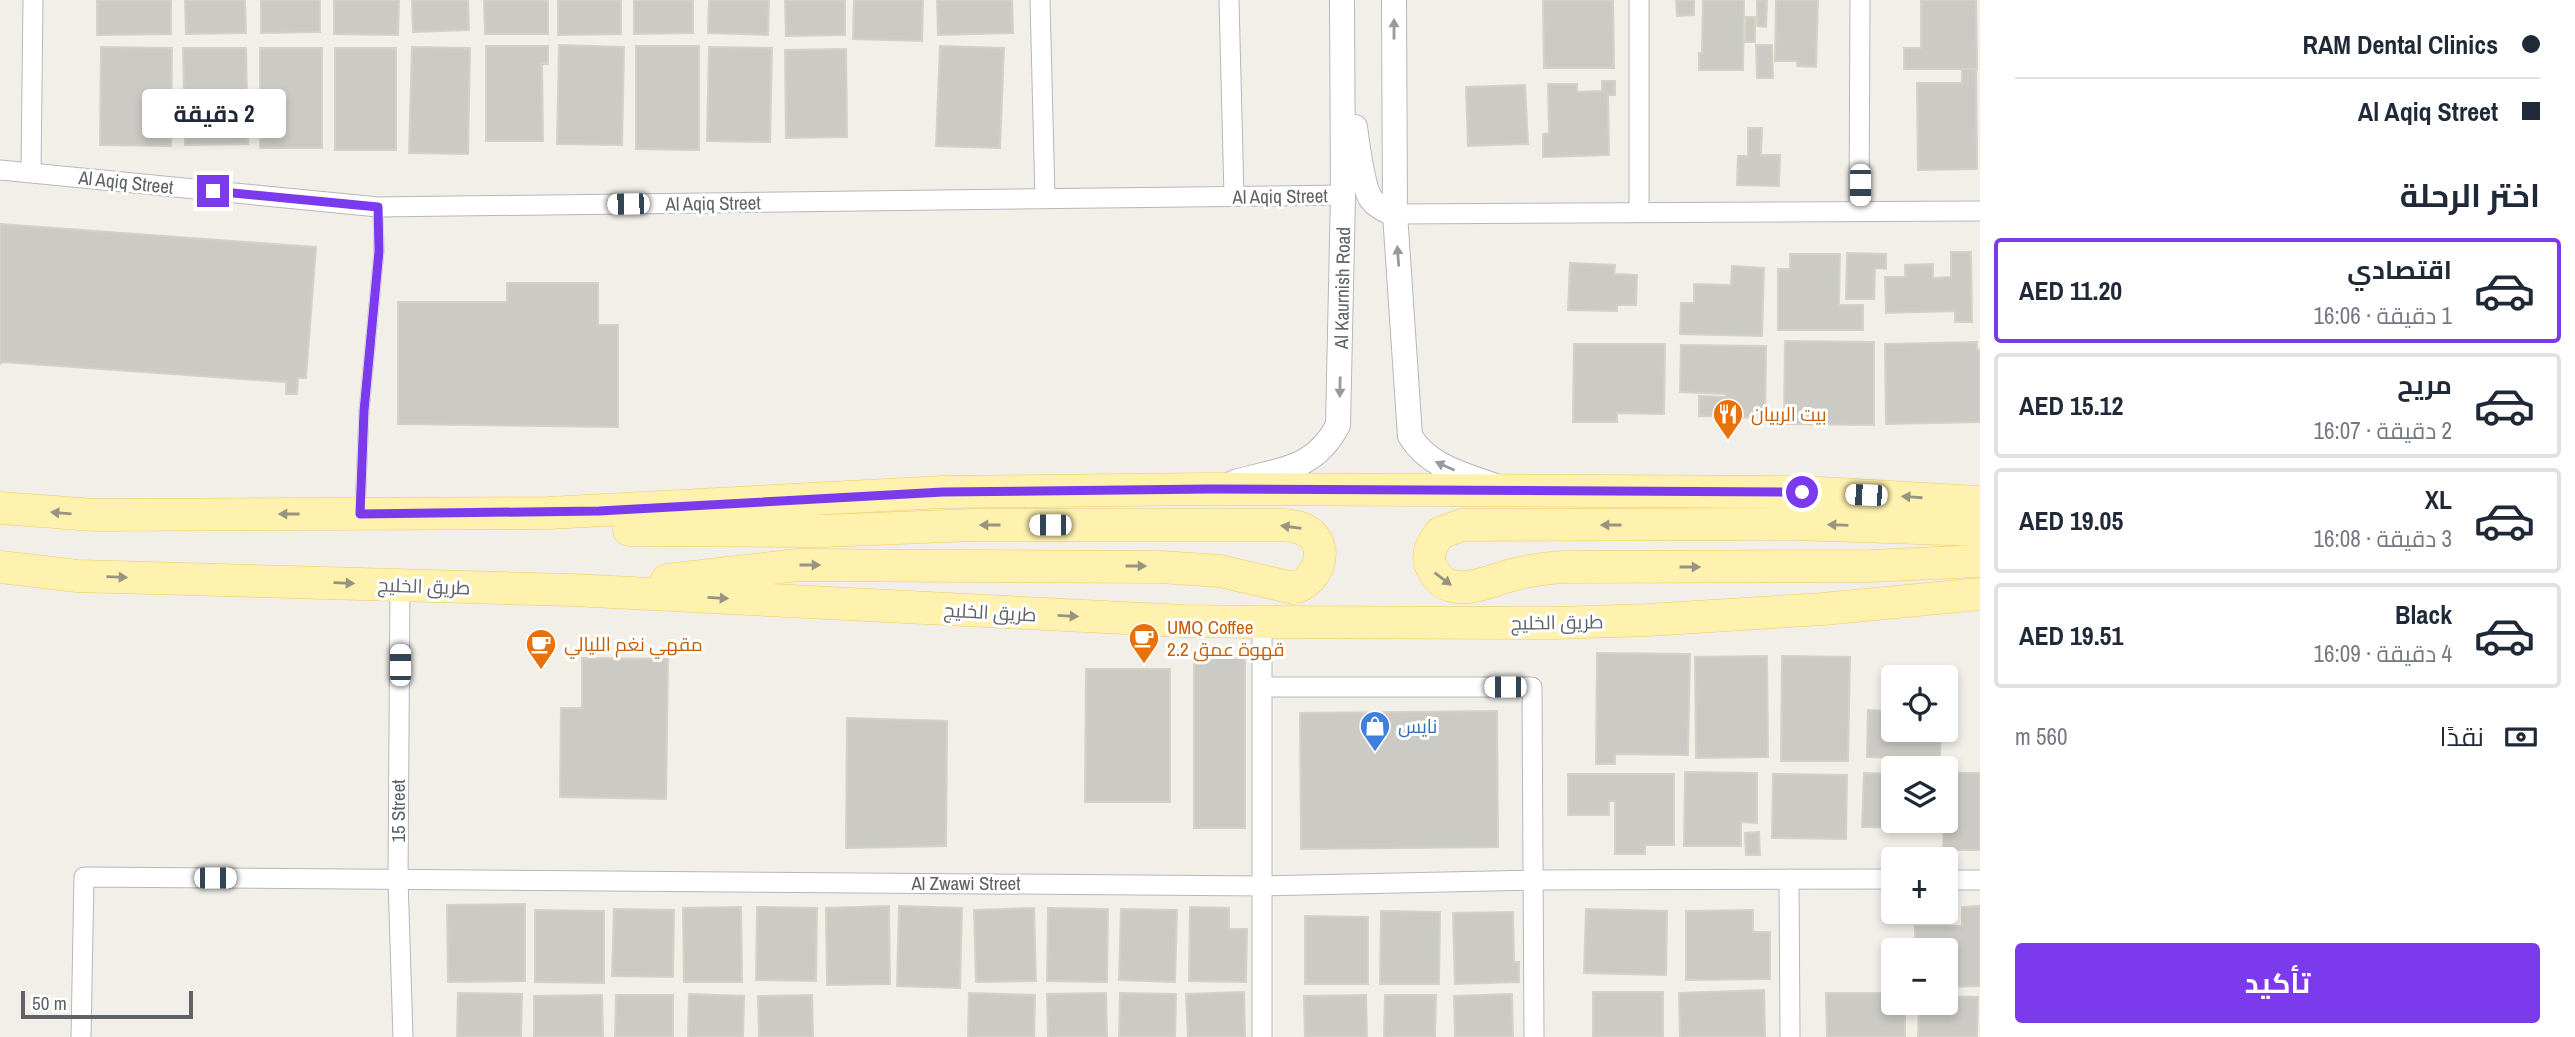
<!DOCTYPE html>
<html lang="ar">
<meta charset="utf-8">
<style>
:root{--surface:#fff;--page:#f2f2f3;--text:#1f2937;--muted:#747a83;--line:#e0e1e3;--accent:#7c3aed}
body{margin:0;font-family:"Archivo Narrow",Cairo,sans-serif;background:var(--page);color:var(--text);direction:rtl;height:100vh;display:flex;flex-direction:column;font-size:26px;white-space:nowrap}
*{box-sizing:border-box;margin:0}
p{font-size:23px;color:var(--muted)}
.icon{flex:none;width:38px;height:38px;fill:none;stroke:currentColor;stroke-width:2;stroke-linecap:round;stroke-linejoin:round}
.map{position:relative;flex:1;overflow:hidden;direction:ltr}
.sheet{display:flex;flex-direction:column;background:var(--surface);width:595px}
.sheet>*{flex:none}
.banner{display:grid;align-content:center;height:154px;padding:0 35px;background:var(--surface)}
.buttons{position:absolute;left:1881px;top:665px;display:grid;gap:14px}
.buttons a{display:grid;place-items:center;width:77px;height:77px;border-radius:7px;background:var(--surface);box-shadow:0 4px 10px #0003;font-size:35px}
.scale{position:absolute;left:21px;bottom:18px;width:172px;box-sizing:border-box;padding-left:7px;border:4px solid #5f6368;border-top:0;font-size:19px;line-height:24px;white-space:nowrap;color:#5f6368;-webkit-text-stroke:5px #fff;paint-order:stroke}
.end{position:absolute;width:32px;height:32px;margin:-16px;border:9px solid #7c3aed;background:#fff;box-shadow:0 0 0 4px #fff}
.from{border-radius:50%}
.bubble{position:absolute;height:49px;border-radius:7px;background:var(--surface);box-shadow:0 4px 10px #0003;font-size:23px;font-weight:700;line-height:49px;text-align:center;direction:rtl}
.car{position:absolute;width:21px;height:42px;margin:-21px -10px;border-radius:9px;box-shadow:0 0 5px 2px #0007;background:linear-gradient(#fff 24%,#345 0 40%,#fff 0 76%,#345 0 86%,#fff 0)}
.banner b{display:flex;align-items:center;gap:24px;height:66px;font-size:26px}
.banner b+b{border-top:2px solid var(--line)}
.banner i{width:18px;height:18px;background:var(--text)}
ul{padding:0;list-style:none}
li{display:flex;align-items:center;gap:21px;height:105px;margin:0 14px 10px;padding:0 21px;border:4px solid var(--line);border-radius:7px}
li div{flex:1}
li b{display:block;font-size:26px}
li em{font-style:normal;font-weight:700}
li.selected{border-color:var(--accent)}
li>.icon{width:63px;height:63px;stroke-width:1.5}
h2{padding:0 35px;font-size:32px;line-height:84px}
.pay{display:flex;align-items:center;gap:18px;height:77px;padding:0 35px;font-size:26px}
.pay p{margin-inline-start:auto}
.action{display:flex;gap:14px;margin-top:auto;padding:14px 35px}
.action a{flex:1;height:80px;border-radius:7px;background:var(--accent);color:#fff;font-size:28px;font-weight:700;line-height:80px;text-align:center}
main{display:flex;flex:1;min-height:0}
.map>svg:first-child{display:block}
.building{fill:#cccac5;stroke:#d6d1c6;stroke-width:2}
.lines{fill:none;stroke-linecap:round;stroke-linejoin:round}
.service-casing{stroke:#b5b8bc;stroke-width:11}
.minor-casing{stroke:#b5b8bc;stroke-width:21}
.tertiary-casing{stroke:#b5b8bc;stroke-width:26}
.primary-casing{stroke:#f2c960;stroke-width:33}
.service{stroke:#fff;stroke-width:10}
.minor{stroke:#fff;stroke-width:19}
.tertiary{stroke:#fff;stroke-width:24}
.primary{stroke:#fff2af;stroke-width:32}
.oneway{fill:#979a9d}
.oneway2{fill:#979581}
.route{stroke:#7c3aed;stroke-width:9}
.labels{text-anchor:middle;stroke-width:6;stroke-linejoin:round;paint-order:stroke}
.street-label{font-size:19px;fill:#5f6368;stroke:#fff}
.food-label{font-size:19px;fill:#c56008;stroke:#fff;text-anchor:start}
.shop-label{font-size:19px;fill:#366cbe;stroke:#fff;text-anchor:start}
</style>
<main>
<section class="sheet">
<div class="banner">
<b><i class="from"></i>RAM Dental Clinics</b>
<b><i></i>Al Aqiq Street</b>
</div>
<h2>اختر الرحلة</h2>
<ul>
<li class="selected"><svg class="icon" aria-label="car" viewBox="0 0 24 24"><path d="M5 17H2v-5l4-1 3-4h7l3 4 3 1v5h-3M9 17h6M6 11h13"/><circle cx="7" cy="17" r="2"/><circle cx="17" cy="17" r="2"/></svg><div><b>اقتصادي</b><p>1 دقيقة · 16:06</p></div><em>AED 11.20</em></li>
<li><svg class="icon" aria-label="car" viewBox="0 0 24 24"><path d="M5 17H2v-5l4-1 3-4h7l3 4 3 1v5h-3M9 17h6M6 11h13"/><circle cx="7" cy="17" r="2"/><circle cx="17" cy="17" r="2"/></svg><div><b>مريح</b><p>2 دقيقة · 16:07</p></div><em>AED 15.12</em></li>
<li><svg class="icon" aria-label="car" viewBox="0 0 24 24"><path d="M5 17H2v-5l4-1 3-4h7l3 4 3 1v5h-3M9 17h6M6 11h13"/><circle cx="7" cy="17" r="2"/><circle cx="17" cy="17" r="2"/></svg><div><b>XL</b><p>3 دقيقة · 16:08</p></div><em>AED 19.05</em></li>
<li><svg class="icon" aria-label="car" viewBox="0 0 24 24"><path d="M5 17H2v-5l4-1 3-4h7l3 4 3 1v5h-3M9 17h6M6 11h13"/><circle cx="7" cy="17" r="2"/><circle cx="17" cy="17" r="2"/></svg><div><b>Black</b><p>4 دقيقة · 16:09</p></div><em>AED 19.51</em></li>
</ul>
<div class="pay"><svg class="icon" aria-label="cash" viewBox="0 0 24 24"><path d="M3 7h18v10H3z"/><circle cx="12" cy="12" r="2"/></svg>نقدًا<p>560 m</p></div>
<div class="action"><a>تأكيد</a></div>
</section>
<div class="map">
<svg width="1980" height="1037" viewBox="0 0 1980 1037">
<rect width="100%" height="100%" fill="#f1efe8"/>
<g class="building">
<path d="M97 0H171V34L97 35Z"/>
<path d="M185 0H245L246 33 186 34Z"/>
<path d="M261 0H320V32L261 33Z"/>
<path d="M334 0H399L398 35 334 34Z"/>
<path d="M412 0H468L469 30 413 32Z"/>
<path d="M484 0H548V34H485Z"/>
<path d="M558 0H621V34L558 35Z"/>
<path d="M634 0H693V33L634 34Z"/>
<path d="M709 0H769L768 35 708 33Z"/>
<path d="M785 0H845V35L786 36Z"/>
<path d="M854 0H923L922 41 853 39Z"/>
<path d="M937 0H1012L1013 33 938 35Z"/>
<path d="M1543 0H1613L1614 68H1544Z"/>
<path d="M1676 0H1694V15L1677 16Z"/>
<path d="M1703 0H1744L1743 70H1699V53H1702Z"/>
<path d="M1757 0H1767L1766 27 1757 26Z"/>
<path d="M1776 0H1818L1816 67 1797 66V61H1775Z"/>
<path d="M1921 0H1976L1977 69H1904V48H1921Z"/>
<path d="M1746 17H1755V42H1745Z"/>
<path d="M559 45 624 47 622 145 557 144Z"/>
<path d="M1756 45H1772L1773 78H1757Z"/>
<path d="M486 46H548V64H542L543 141H486Z"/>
<path d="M636 46H699V150L636 149Z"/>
<path d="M940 46 1004 48 1000 148 936 146Z"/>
<path d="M101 47 172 48 171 146 100 145Z"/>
<path d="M412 47 470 48 468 154 409 153Z"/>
<path d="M709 47 772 48 770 142 707 141Z"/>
<path d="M183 48H246L248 144 185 145Z"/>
<rect x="260" y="48" width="62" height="100"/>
<rect x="335" y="48" width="61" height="102"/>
<path d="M846 49 847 137 786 138 785 50Z"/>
<path d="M1962 69H1976L1977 169 1918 170 1917 83H1962Z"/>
<path d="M1602 81H1615V95H1608L1609 155 1543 157V134L1549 133 1548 84H1577V92L1602 91Z"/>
<path d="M1525 85 1528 144 1468 146 1466 87Z"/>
<path d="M1748 128H1762L1761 155H1780L1779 186 1737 185 1738 156H1748Z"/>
<path d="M0 224 316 247 306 378H298L297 394H286V382L3 362 0 364Z"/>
<path d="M1951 252H1971L1972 322H1955V311L1886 313 1885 277H1905V265L1933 264V278L1951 277Z"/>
<path d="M1847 253 1886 254V269L1875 268 1874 299H1846Z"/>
<path d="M1790 254H1840L1839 305H1863V330H1778V269H1790Z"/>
<path d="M1570 263 1615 265 1614 274 1637 275 1636 305H1617V311L1568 310Z"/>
<path d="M1732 266 1764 268 1762 336 1680 334 1681 303H1694V284L1731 285Z"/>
<path d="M507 283H598V325H618V427L398 424V302H507Z"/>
<path d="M1785 341 1874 342V425L1784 424Z"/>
<path d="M1977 342V350H1980V422L1886 424 1885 344Z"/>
<path d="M1574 344H1665L1664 414 1617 413V422H1573Z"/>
<path d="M1681 345 1766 346 1765 418 1699 416V396L1725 397 1726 394 1680 392Z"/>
<path d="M1597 653 1690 654 1688 755 1615 754V764H1596Z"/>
<path d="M1767 656 1768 757 1696 758 1695 657Z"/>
<path d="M1782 656 1850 657 1848 761H1781Z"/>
<path d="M582 658 668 659 666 799 560 797 561 708H582Z"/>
<rect x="1194" y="658" width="51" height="170"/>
<path d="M1086 669H1170V802H1085Z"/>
<path d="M1868 710 1894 711V730H1941L1940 759 1867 757Z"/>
<path d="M1497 711 1498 847 1301 849 1300 713Z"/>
<path d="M847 718 947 721 946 846 846 848Z"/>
<path d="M1685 772 1757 773V823L1741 822V846H1684Z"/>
<path d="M1864 773 1894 774V821H1921V828L1862 827Z"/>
<path d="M1946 773H1980V850H1943Z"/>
<path d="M1568 774H1674V845H1645V854H1615V801H1609V815H1568Z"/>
<path d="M1773 774 1847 775 1846 839 1772 838Z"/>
<path d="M1759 832 1760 855H1746L1745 833Z"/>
<path d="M525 904V981L448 982 447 905Z"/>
<path d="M889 906 890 984 827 985 826 908Z"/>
<path d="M899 906 962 908 960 988 897 986Z"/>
<path d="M1980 906V986L1946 987V950H1915V926H1962V907Z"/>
<path d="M741 907 742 982H684L683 908Z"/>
<path d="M757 907 817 908 816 981 756 980Z"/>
<path d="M1190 907 1229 908V929H1247L1246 982 1189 981Z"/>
<path d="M1034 908 1036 981 976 982 974 910Z"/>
<path d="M1048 908 1108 909 1107 982 1047 981Z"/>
<path d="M614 909 674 910 673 977 612 976Z"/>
<path d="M1121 909 1177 910 1175 982 1119 980Z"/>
<path d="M1586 909 1667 911 1666 975 1584 973Z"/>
<path d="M535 910 604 911V983L535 982Z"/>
<path d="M1753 910V932H1770V979L1686 980V911Z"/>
<path d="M1381 911 1440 912 1439 984H1380Z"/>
<path d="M1513 912 1514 962H1519V982L1455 984 1453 913Z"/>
<path d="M1305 916 1368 917V984H1305Z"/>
<path d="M1764 990 1765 1037H1680L1679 993Z"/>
<path d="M1244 992 1245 1037H1188L1186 994Z"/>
<rect x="1593" y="992" width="70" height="45"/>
<path d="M458 993 522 994 521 1037H457Z"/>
<path d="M969 993 1035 995 1034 1037H968Z"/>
<path d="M1106 993 1107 1037H1048L1047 994Z"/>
<path d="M1120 993 1176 994 1175 1037H1119Z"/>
<path d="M1826 993H1894V1003H1905V1037H1827Z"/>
<path d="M689 994 744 996 743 1037H688Z"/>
<path d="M1512 994 1513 1037H1455L1454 996Z"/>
<path d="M602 995 603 1037H534V996Z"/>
<path d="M616 995H673V1037H615Z"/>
<path d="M812 995 813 1037H759L758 996Z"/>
<path d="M1366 995 1367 1037H1305L1304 996Z"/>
<path d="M1385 995H1436L1435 1037H1384Z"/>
<path d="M1946 996 1978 997 1977 1037H1918L1919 1003H1946Z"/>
</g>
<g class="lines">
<g class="service-casing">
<path id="service" d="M360 511 364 411 379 251 378 207"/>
</g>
<g class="minor-casing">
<g id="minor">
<path d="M1040 0 1045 198"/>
<path d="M1229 0 1234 196"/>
<path d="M1639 0V212"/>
<path d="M0 170 378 207 1343 195"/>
<path d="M31 172 33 0"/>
<path d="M1859 211 1860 0"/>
<path d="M1395 214 1980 211"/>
<path d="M400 585 398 879 403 1037"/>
<path d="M1262 622V1037"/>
<path d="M1264 687H1532L1534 1037"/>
<path d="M1789 879 1790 1037"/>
<path d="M1946 880H1980"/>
<path d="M81 1037 84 877 1263 886 1534 880 1894 879"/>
</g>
</g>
<g class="tertiary-casing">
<g id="tertiary">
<path d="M1394 0 1395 214 1410 436C1429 467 1463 474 1495 486"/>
<path d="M1355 127C1357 142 1363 188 1371 199 1377 207 1386 211 1395 214"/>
<path d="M1235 482C1280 469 1314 471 1338 425L1343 195 1342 0"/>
</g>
</g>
<g class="primary-casing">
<g id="primary">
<path d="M0 508 94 515 548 513 943 492 1208 489 1802 492 1980 502"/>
<path d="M629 530 823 531 972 525H1283C1293 526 1303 527 1311 534 1330 551 1316 583 1293 588L1220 571 1161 567 798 565 667 580"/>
<path d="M1980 530 1795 524 1462 525 1440 533C1432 543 1425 555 1432 568 1448 603 1488 581 1515 574 1532 570 1548 568 1564 567L1870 566 1980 561"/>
<path d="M0 567 77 576 572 590 1183 621 1262 622 1554 623 1647 620 1823 609 1980 594"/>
</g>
</g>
<use href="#service" class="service"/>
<use href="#minor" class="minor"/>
<use href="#tertiary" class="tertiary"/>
<use href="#primary" class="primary"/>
</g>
<defs><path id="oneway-solid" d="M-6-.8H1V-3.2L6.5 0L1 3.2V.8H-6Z" transform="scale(1.75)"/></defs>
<g class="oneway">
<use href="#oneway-solid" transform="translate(1394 29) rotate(-90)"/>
<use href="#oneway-solid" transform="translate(1398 256) rotate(-94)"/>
<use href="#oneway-solid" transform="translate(1340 387) rotate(91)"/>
<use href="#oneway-solid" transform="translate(1445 466) rotate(-156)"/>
</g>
<g class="oneway2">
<use href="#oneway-solid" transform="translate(1912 497) rotate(-176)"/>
<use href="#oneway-solid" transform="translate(61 513) rotate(-175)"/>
<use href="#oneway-solid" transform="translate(289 514) rotate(180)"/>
<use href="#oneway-solid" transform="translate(990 525) rotate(-180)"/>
<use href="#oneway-solid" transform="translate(1611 525) rotate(180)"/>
<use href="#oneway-solid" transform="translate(1838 525) rotate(-178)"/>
<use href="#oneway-solid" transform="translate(1291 527) rotate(-172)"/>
<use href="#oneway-solid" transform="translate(810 565)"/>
<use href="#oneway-solid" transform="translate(1136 566)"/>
<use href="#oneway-solid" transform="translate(1690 567)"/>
<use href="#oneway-solid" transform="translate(117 577) rotate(2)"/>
<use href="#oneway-solid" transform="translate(1443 579) rotate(37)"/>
<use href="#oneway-solid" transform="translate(344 583) rotate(2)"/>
<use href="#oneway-solid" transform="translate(718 598) rotate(3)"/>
<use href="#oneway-solid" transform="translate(1068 616) rotate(3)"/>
</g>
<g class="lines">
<path class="route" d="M213 191 378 207 379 251 364 411 360 514 599 511 943 492 1209 489 1802 492"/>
</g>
<defs>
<g id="restaurant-pin" transform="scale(1.575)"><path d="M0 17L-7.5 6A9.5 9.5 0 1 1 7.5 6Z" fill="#e8710a" stroke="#fff"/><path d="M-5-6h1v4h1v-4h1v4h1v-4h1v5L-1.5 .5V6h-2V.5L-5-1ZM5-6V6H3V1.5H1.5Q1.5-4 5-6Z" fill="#fff"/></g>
<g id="cafe-pin" transform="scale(1.575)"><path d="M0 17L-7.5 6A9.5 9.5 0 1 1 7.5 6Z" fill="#e8710a" stroke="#fff"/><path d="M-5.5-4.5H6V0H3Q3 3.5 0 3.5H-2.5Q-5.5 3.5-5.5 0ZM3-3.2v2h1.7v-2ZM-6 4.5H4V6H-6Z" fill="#fff"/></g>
<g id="shop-pin" transform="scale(1.575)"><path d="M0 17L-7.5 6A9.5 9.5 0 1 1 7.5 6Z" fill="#3f7fe0" stroke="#fff"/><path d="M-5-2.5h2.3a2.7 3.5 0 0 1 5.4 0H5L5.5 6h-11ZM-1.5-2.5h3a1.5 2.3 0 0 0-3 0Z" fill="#fff"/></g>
</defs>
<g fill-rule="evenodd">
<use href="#restaurant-pin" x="1728" y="414"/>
<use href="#cafe-pin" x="1144" y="638"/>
<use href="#cafe-pin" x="541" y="644"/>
<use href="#shop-pin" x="1375" y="726"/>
</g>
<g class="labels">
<g class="street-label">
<text transform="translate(126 182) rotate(6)" y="7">Al Aqiq Street</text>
<text transform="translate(1280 196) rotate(-1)" y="7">Al Aqiq Street</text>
<text transform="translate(713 203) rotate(-1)" y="7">Al Aqiq Street</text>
<text transform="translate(1342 288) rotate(-89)" y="7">Al Kaurnish Road</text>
<text transform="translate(424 586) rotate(2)" y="7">طريق الخليج</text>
<text transform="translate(990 612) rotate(3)" y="7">طريق الخليج</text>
<text transform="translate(1557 622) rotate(-1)" y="7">طريق الخليج</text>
<text transform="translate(398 811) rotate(-90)" y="7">15 Street</text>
<text x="966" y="890">Al Zwawi Street</text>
</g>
<g class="food-label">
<text x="1751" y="421">بيت الربيان</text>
<text x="1167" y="634">UMQ Coffee<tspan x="1167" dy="22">2.2 قهوة عمق</tspan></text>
<text x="564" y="651">مقهي نغم الليالي</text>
</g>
<g class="shop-label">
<text x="1398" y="733">نايس</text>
</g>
</g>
</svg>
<div class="buttons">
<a><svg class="icon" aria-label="locate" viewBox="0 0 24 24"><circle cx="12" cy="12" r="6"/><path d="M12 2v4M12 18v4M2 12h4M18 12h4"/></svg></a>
<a><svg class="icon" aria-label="layers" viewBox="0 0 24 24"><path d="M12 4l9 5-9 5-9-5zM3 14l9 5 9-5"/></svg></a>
<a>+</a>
<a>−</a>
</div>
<div class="scale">50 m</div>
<i class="end from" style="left:1802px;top:492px"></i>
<i class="end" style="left:213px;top:191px"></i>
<div class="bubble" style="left:142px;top:89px;width:144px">2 دقيقة</div>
<i class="car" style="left:1860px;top:185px;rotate:180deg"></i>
<i class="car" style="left:628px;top:204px;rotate:269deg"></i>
<i class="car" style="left:1866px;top:495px;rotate:272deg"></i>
<i class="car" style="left:1050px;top:525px;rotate:270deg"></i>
<i class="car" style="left:400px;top:665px;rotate:0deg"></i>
<i class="car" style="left:1505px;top:687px;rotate:270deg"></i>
<i class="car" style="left:215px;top:878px;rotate:90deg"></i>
</div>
</main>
